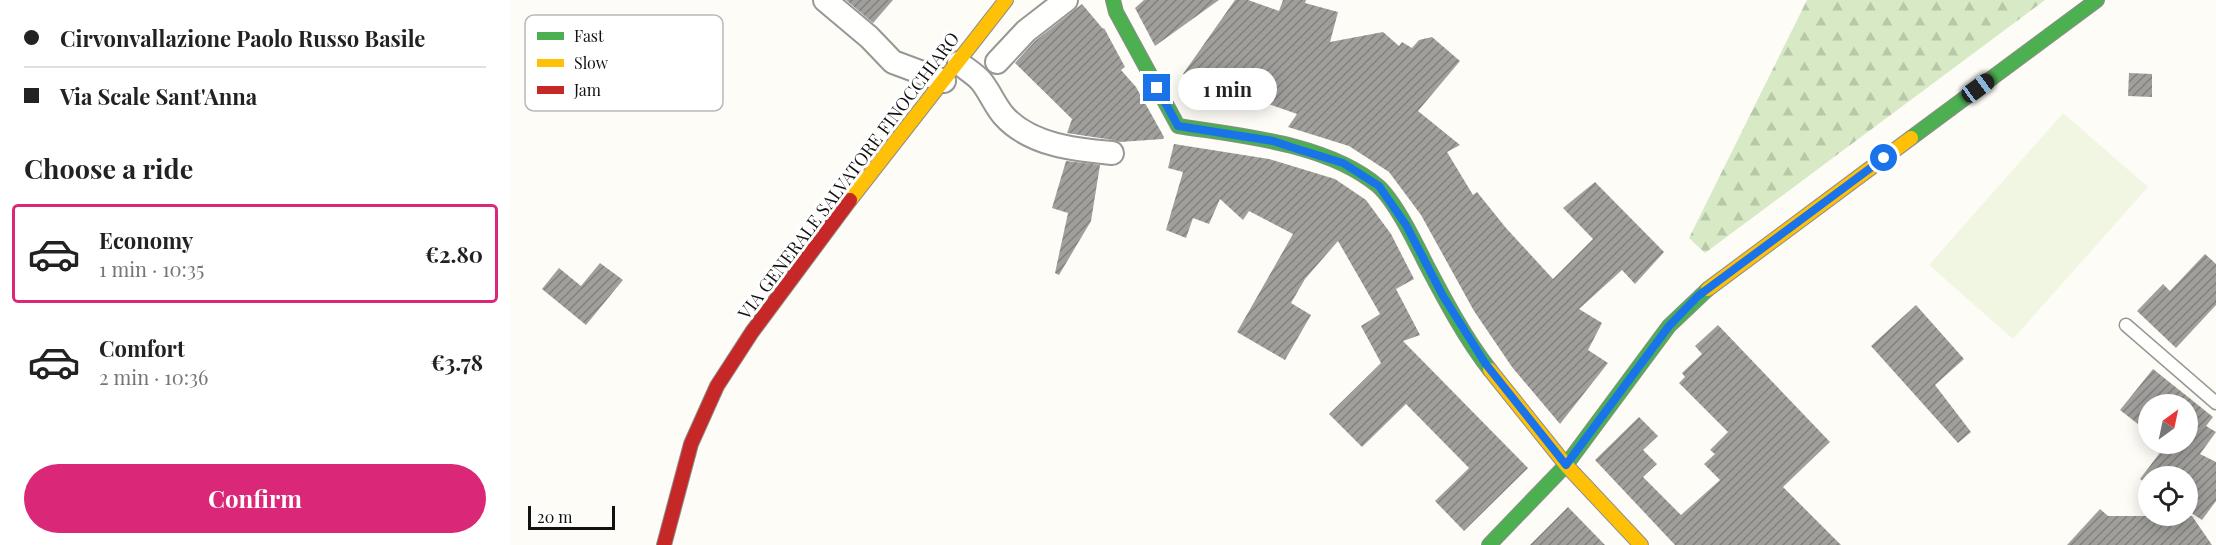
<!DOCTYPE html>
<meta charset="utf-8">
<style>
:root{--surface:#fff;--page:#f6f6f6;--text:#222;--muted:#767676;--line:#e0e0e0;--accent:#db2777}
body{margin:0;font-family:"Playfair Display",serif;background:var(--page);color:var(--text);height:100vh;display:flex;flex-direction:column;font-size:22px;white-space:nowrap}
*{box-sizing:border-box;margin:0}
p{font-size:20px;color:var(--muted)}
.icon{flex:none;width:33px;height:33px;fill:none;stroke:currentColor;stroke-width:2;stroke-linecap:round;stroke-linejoin:round}
.map{position:relative;flex:1;overflow:hidden}
.sheet{display:flex;flex-direction:column;background:var(--surface);width:510px}
.sheet>*{flex:none}
.banner{display:grid;align-content:center;height:132px;padding:0 24px;background:var(--surface)}
.needle{width:39px;rotate:33deg}
.fabs{position:absolute;left:1628px;top:394px;display:grid;gap:12px}
.fabs a{display:grid;place-items:center;width:60px;height:60px;border-radius:50%;background:var(--surface);box-shadow:0 3px 15px #0003;font-size:30px}
.scale{position:absolute;left:18px;bottom:15px;width:87px;box-sizing:border-box;padding-left:6px;border:3px solid #111;border-top:0;font-size:16px;line-height:21px;white-space:nowrap;color:#111;-webkit-text-stroke:4px #fff;paint-order:stroke}
.end{position:absolute;width:27px;height:27px;margin:-14px;border:8px solid #1a73e8;background:#fff;box-shadow:0 0 0 3px #fff}
.from{border-radius:50%}
.bubble{position:absolute;height:42px;border-radius:21px;background:var(--surface);box-shadow:0 3px 15px #0003;font-size:20px;font-weight:700;line-height:42px;text-align:center}
.car{position:absolute;width:18px;height:36px;margin:-18px -9px;border-radius:8px;box-shadow:0 0 4px 2px #0007;background:linear-gradient(#222 24%,#8ab4d8 0 40%,#222 0 76%,#8ab4d8 0 86%,#222 0)}
.banner b{display:flex;align-items:center;gap:21px;height:57px;font-size:22px}
.banner b+b{border-top:2px solid var(--line)}
.banner i{width:15px;height:15px;background:var(--text)}
ul{padding:0;list-style:none}
li{display:flex;align-items:center;gap:18px;height:99px;margin:0 12px 9px;padding:0 12px;border:3px solid transparent;border-radius:6px}
li div{flex:1}
li b{display:block;font-size:22px}
li em{font-style:normal;font-weight:700}
li.on{border-color:var(--accent)}
li>.icon{width:54px;height:54px;stroke-width:1.5}
h2{padding:0 24px;font-size:27px;line-height:72px}
.action{display:flex;gap:12px;margin-top:auto;padding:12px 24px}
.action a{flex:1;height:69px;border-radius:36px;background:var(--accent);color:#fff;font-size:24px;font-weight:700;line-height:69px;text-align:center}
main{display:flex;flex:1;min-height:0}
.map>svg:first-child{display:block}
.forest{fill:url(#forest-firs)}
.pitch{fill:#f0f6e1}
.building{fill:url(#building-hatch)}
.lines{fill:none;stroke-linecap:round;stroke-linejoin:round}
.lane-casing{stroke:#979795;stroke-width:15}
.street-casing{stroke:#979795;stroke-width:26}
.fast-casing{stroke:#8e8d8b;stroke-width:16}
.slow-casing{stroke:#8e8d8b;stroke-width:16}
.jam-casing{stroke:#8e8d8b;stroke-width:16}
.lane{stroke:#fffffe;stroke-width:12}
.street{stroke:#fffffe;stroke-width:22}
.fast{stroke:#4caf50;stroke-width:14}
.slow{stroke:#ffc107;stroke-width:14}
.jam{stroke:#c62828;stroke-width:14}
.route{stroke:#1a73e8;stroke-width:8}
.labels{text-anchor:middle;stroke-width:6;stroke-linejoin:round;paint-order:stroke}
.street-label{font-size:18px;fill:#111;stroke:#fff}
.key{fill:#fff;stroke:#b8b8b8;stroke-width:1.5}
.key-label{font-size:16px;fill:#111}
</style>
<main>
<section class="sheet">
<div class="banner">
<b><i class="from"></i>Cirvonvallazione Paolo Russo Basile</b>
<b><i></i>Via Scale Sant'Anna</b>
</div>
<h2>Choose a ride</h2>
<ul>
<li class="on"><svg class="icon" aria-label="car" viewBox="0 0 24 24"><path d="M5 17H2v-5l4-1 3-4h7l3 4 3 1v5h-3M9 17h6M6 11h13"/><circle cx="7" cy="17" r="2"/><circle cx="17" cy="17" r="2"/></svg><div><b>Economy</b><p>1 min · 10:35</p></div><em>€2.80</em></li>
<li><svg class="icon" aria-label="car" viewBox="0 0 24 24"><path d="M5 17H2v-5l4-1 3-4h7l3 4 3 1v5h-3M9 17h6M6 11h13"/><circle cx="7" cy="17" r="2"/><circle cx="17" cy="17" r="2"/></svg><div><b>Comfort</b><p>2 min · 10:36</p></div><em>€3.78</em></li>
</ul>
<div class="action"><a>Confirm</a></div>
</section>
<div class="map">
<svg width="1706" height="545" viewBox="0 0 1706 545">
<defs>
<pattern id="forest-firs" width="22" height="20" patternUnits="userSpaceOnUse" patternTransform="scale(1.5)"><rect width="22" height="20" fill="#d8eac5"/><path d="M5 1l3.5 6h-7zM16 11l3.5 6h-7z" fill="#b8c8a8"/></pattern>
<pattern id="building-hatch" width="6" height="6" patternUnits="userSpaceOnUse" patternTransform="scale(1.5)"><rect width="6" height="6" fill="#a19f9c"/><path d="M-1 1l2-2M0 6l6-6M5 7l2-2" fill="none" stroke="#82807e"/></pattern>
</defs>
<rect width="100%" height="100%" fill="#fdfcf7"/>
<path class="forest" d="M1297 0H1535L1195 253 1179 238Z"/>
<path class="pitch" d="M1553 113 1638 187 1503 339 1419 265Z"/>
<g class="building">
<path d="M336 0H383L363 23Z"/>
<path d="M634 0H709L645 46 625 8Z"/>
<path d="M725 0H738L769 11 773 0H796L795 3 828 12 820 42 873 32 889 46 892 42 902 48 909 40 922 37 950 61 908 111 950 145 937 152 963 195 967 192 996 228 1043 279 1083 239 1053 208 1085 182 1154 252 1125 284 1112 270 1069 309 1092 323 1078 350 1098 363 1050 424 1002 367 964 311 911 215 879 172 839 146 778 127 787 114 673 74Z"/>
<path d="M572 4 593 29 594 28 615 67 611 70 626 87 654 137 653 139 610 142 603 140 557 133 562 119 505 63 525 41Z"/>
<path d="M1619 73 1642 74V97L1618 96Z"/>
<path d="M664 144 759 159 825 179 856 200 881 234 904 279 886 289 910 335 893 341 1018 468 954 531 925 501 959 468 896 404 852 447 819 414 871 363 851 326 870 314 828 241 795 279 781 303 801 315 775 360 727 332 783 234 739 211 733 220 710 199 699 224 683 218 676 238 656 230 673 172 658 168Z"/>
<path d="M556 161 590 165 581 221 549 275 545 273 558 213 542 208Z"/>
<path d="M1695 254 1706 264V305L1666 348 1627 311 1653 284 1660 291Z"/>
<path d="M90 263 113 280 76 325 32 289 49 268 71 286Z"/>
<path d="M1406 305 1454 359 1425 385 1461 432 1448 443 1361 346Z"/>
<path d="M1208 325 1320 442 1273 487 1331 545H1165L1085 460 1129 417 1148 436 1133 450 1147 464 1133 477 1171 515 1210 480 1194 464 1205 454 1200 450 1218 432 1169 383 1175 377 1172 373 1192 354 1185 346Z"/>
<path d="M1643 369 1703 417 1696 426 1706 432 1690 454 1706 462V501L1692 520 1677 510V477H1638V484L1630 479 1655 446 1653 444H1677V405H1638V432L1610 410Z"/>
<path d="M1058 507 1095 545H1020Z"/>
<path d="M1590 509 1598 516H1682L1702 545H1557Z"/>
</g>
<g class="lines">
<g class="lane-casing">
<path id="lane" d="M1616 325 1706 403"/>
</g>
<g class="street-casing">
<g id="street">
<path d="M315 0 359 37 383 62 434 81"/>
<path d="M487 62 516 31 556 0"/>
<path d="M449 63C456 69 465 74 471 81 480 92 485 106 494 116 520 145 566 150 602 153"/>
</g>
</g>
<g class="fast-casing">
<g id="fast">
<path d="M603 0 606 12 668 126C731 136 817 143 868 186 885 201 905 242 916 264 935 300 955 338 980 370"/>
<path d="M1401 138 1587 0"/>
<path d="M979 545 1056 465 1159 326 1198 289"/>
</g>
</g>
<g class="slow-casing">
<g id="slow">
<path d="M340 200 496 0"/>
<path d="M1198 289 1401 138"/>
<path d="M980 370 1056 465 1131 545"/>
</g>
</g>
<g class="jam-casing">
<path id="jam" d="M154 545 181 444 207 386 242 332 340 200"/>
</g>
<use href="#lane" class="lane"/>
<use href="#street" class="street"/>
<use href="#fast" class="fast"/>
<use href="#slow" class="slow"/>
<use href="#jam" class="jam"/>
</g>
<g class="lines">
<path class="route" d="M647 88 668 126 763 141 781 147 833 163 869 186 896 225 933 296 975 363 1056 465 1159 326 1188 296 1374 158"/>
</g>
<g class="labels">
<g class="street-label">
<text transform="translate(339 176) rotate(-53)" y="6">VIA GENERALE SALVATORE FINOCCHIARO</text>
</g>
</g>
<rect x="15" y="15" width="198" height="96" rx="9" class="key"/>
<rect x="27" y="32" width="27" height="8" fill="#4caf50"/>
<rect x="27" y="59" width="27" height="8" fill="#ffc107"/>
<rect x="27" y="86" width="27" height="8" fill="#c62828"/>
<g class="key-label">
<text x="64" y="42">Fast</text>
<text x="64" y="69">Slow</text>
<text x="64" y="96">Jam</text>
</g>
</svg>
<div class="fabs">
<a><svg class="needle" viewBox="-14 -14 28 28"><path d="M0-13l5 13h-10z" fill="#e53935"/><path d="M0 13l5-13h-10z" fill="#767676"/></svg></a>
<a><svg class="icon" aria-label="locate" viewBox="0 0 24 24"><circle cx="12" cy="12" r="6"/><path d="M12 2v4M12 18v4M2 12h4M18 12h4"/></svg></a>
</div>
<div class="scale">20 m</div>
<i class="end from" style="left:1374px;top:158px"></i>
<i class="end" style="left:647px;top:88px"></i>
<div class="bubble" style="left:668px;top:68px;width:99px">1 min</div>
<i class="car" style="left:1468px;top:88px;rotate:54deg"></i>
</div>
</main>
